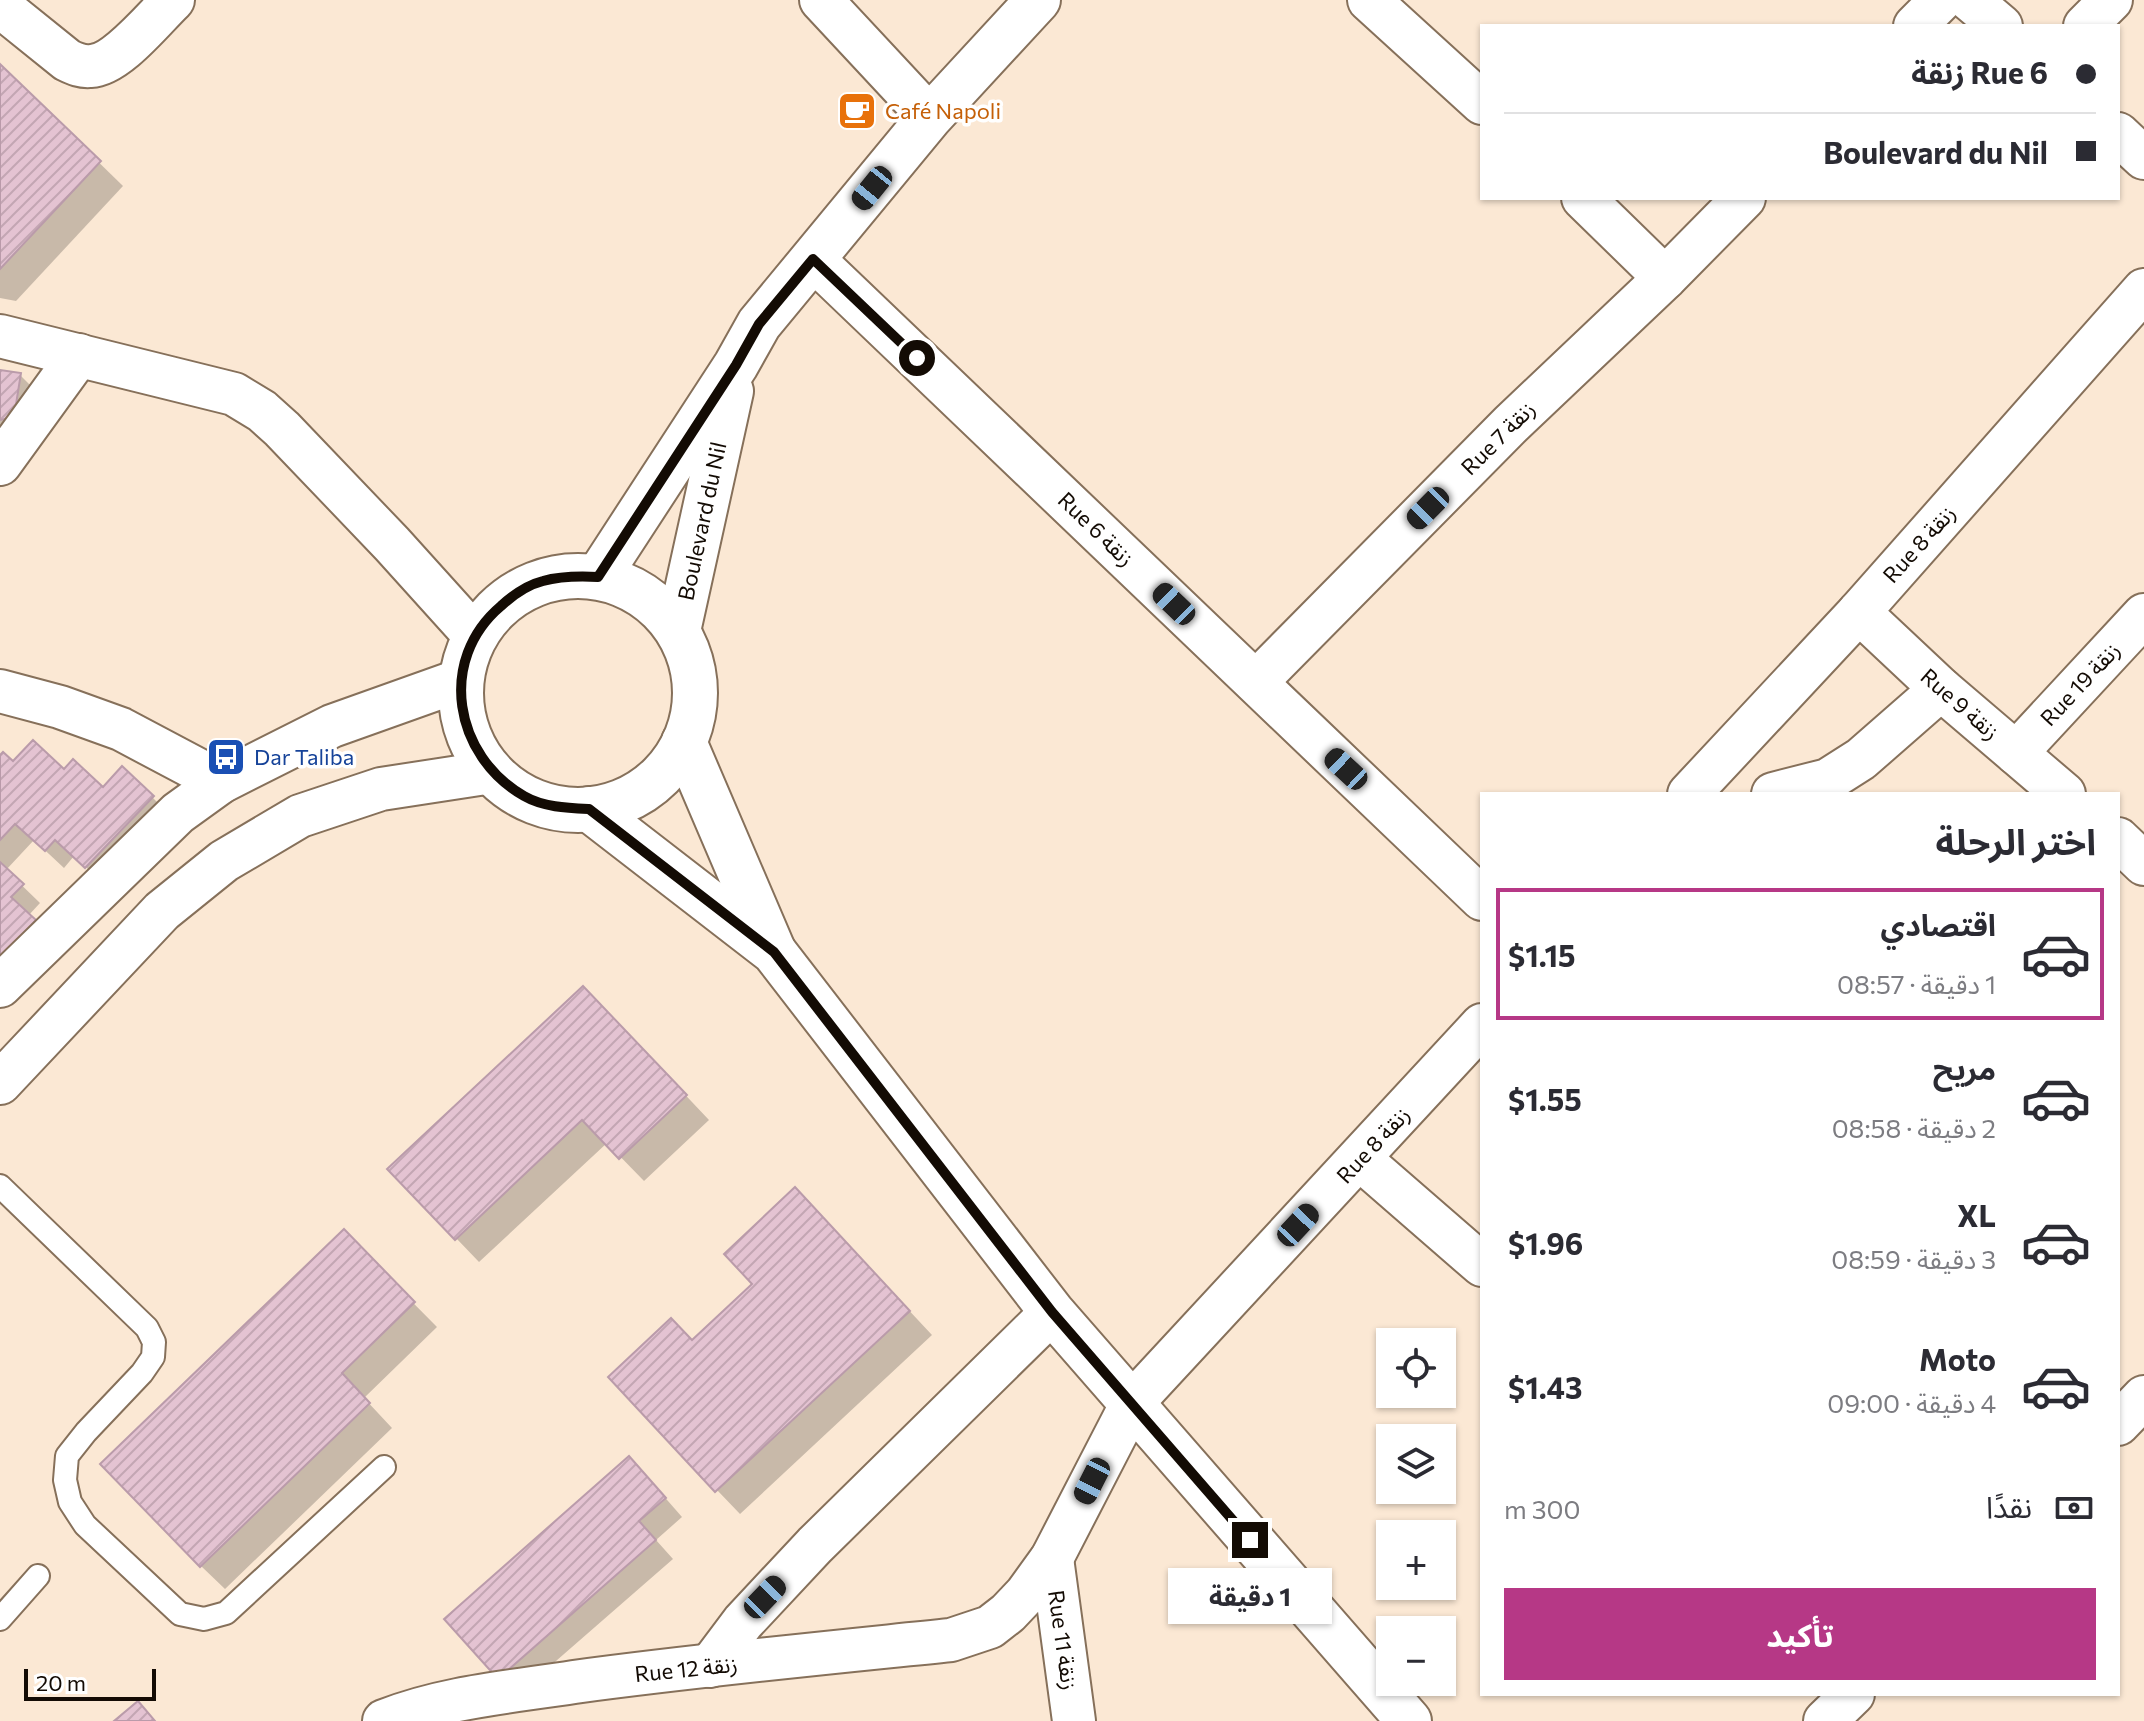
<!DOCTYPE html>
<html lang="ar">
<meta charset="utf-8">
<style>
:root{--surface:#fff;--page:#f7f7f7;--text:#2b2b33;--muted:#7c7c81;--line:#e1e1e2;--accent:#b63886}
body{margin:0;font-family:Commissioner,"Noto Sans Arabic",sans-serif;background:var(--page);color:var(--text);direction:rtl;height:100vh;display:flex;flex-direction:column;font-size:30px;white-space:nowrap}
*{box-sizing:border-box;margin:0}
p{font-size:26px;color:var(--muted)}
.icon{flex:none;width:44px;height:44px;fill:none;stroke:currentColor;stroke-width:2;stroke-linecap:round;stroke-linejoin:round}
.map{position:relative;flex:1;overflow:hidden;direction:ltr}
.sheet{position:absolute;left:1480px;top:792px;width:640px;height:904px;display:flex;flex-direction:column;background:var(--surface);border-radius:0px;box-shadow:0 2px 6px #0004;direction:rtl}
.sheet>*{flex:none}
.top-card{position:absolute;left:1480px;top:24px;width:640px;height:176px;border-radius:0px;box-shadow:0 2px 6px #0004;direction:rtl;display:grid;align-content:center;height:176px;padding:0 24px;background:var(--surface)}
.fabs{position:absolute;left:1376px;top:1328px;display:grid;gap:16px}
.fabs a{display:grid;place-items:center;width:80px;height:80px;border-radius:0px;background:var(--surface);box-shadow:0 2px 6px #0004;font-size:40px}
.scale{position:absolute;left:24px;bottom:20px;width:132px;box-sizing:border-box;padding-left:8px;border:4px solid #130b04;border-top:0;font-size:22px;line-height:28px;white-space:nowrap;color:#130b04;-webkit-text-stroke:6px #fff;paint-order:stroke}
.end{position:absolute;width:36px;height:36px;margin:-18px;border:10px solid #130b04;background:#fff;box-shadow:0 0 0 4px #fff}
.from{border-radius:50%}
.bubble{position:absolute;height:56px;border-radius:0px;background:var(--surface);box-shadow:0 2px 6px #0004;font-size:26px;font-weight:700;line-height:56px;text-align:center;direction:rtl}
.car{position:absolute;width:24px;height:48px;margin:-24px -12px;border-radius:10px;box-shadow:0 0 6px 2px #0007;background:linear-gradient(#222 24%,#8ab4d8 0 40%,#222 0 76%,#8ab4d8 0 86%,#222 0)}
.top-card b{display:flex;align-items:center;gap:28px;height:76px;font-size:30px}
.top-card b+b{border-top:2px solid var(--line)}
.top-card i{width:20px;height:20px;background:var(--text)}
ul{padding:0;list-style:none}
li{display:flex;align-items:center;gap:24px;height:132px;margin:0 16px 12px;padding:0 8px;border:4px solid transparent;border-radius:0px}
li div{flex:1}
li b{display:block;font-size:30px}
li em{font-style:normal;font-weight:700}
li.active{border-color:var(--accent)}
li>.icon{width:72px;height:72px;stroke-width:1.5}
h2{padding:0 24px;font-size:36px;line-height:96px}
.pay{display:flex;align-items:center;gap:20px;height:88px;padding:0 24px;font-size:30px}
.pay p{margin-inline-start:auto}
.cta{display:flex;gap:16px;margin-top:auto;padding:16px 24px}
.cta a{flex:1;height:92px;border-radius:0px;background:var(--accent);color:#fff;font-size:32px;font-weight:700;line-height:92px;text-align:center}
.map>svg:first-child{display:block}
.shadow{fill:#0003}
.building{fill:url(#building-hatch);stroke:#ba9baa;stroke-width:2}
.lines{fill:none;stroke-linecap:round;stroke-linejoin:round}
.lane-casing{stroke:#86705a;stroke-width:26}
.street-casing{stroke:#86705a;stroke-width:46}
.secondary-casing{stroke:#86705a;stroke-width:48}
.lane{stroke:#fff;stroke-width:22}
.street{stroke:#fff;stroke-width:42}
.secondary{stroke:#fff;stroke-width:44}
.route{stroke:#130b04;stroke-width:10}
.labels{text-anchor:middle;stroke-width:7;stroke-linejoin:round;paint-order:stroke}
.food-label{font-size:22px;fill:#c56008;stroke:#fff;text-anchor:start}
.street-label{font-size:22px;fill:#130b04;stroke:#fff}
.transit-label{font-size:22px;fill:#164399;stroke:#fff;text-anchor:start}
</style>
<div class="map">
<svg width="2144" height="1721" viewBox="0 0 2144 1721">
<defs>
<pattern id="building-hatch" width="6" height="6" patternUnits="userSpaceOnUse" patternTransform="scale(2)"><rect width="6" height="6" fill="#e4c3d2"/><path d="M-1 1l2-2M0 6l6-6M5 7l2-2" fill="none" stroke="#c3a6b3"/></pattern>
</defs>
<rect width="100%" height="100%" fill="#fbe8d4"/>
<g class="shadow">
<path d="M0 66 123 186 16 301 0 298Z"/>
<path d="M0 372 20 375 44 399 6 471 0 488Z"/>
<path d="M0 758 13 764 64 771 103 790 152 797 170 815 104 884 74 856 64 868 34 840 6 870 40 903 28 916 52 940 0 995Z"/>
<path d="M607 1012 709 1120 644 1181 607 1143 479 1262 456 1238Z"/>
<path d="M818 1213 932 1335 740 1514 717 1490 692 1342 755 1284Z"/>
<path d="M343 1232 437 1327 364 1398 392 1428 225 1589 201 1566Z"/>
<path d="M647 1477 682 1517 656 1540 673 1559 517 1695 499 1678Z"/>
</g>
<g class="building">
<path d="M0 64 101 161 0 269Z"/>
<path d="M0 370 21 373 14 417 0 420Z"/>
<path d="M33 740 64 769 73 759 103 787 122 766 154 796 85 868 55 840 45 851 15 824 0 840V755L3 752 13 761Z"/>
<path d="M0 862 24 884 11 897 36 920 0 959Z"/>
<path d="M583 986 687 1095 619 1159 582 1120 455 1240 387 1169Z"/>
<path d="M795 1187 910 1311 715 1492 608 1377 671 1318 692 1340 752 1284 724 1254Z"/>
<path d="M344 1229 415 1302 342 1373 370 1403 200 1567 100 1464Z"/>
<path d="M629 1456 666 1498 639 1521 656 1540 498 1679 444 1619Z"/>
<path d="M138 1701 155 1721H114Z"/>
</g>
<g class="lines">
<g class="lane-casing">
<g id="lane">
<path d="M0 1186 147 1328 154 1342 153 1357 142 1373 86 1432 67 1456 65 1480 70 1502 85 1525 180 1614 204 1619 226 1613 384 1467"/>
<path d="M0 1619 38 1576"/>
</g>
</g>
<g class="street-casing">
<g id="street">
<path d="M821 0 930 117"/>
<path d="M1369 0 1482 103"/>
<path d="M1970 0 2001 26"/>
<path d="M0 6 67 60C75 64 82 67 91 66 117 65 154 18 173 0"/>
<path d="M1915 26 1941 0"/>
<path d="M2085 26 2111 0"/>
<path d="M2118 134 2144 158"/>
<path d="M1583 198 1665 278"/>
<path d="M813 259 1482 899"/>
<path d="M0 336 234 394 262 411 282 429 392 544 475 636"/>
<path d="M0 464 79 355"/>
<path d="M1859 612 1941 689 2064 794"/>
<path d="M1256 682 1511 424 1665 278 1744 198"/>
<path d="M0 691 60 707 121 729 221 782"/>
<path d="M2016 753 2144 615"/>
<path d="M1689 794 1859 612 2144 290"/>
<path d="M1773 794 1828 780 1861 759 1941 689"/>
<path d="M2118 839 2144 864"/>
<path d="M0 986 178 813 221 782 332 726 461 680"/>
<path d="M0 1083 162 911 224 861 300 816 381 789 492 772"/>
<path d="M1360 1159 1482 1265"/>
<path d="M2118 1424 2144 1397"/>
<path d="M1052 1558 1074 1721"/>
<path d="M710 1666 743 1622 815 1545 1052 1312"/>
<path d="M384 1721C445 1697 510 1692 574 1682 699 1665 825 1653 951 1640L990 1627 1008 1613 1026 1594 1052 1558 1132 1403 1482 1025"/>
<path d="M1825 1721 1853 1694"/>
</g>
</g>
<g class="secondary-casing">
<g id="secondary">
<circle cx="578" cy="693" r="117"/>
<path d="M598 577 736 365 759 324 930 117 1038 0"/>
<path d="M678 631 731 391"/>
<path d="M684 742 773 950"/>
<path d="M589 809 774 952 1052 1312 1409 1721"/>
</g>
</g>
<use href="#lane" class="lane"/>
<use href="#street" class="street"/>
<use href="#secondary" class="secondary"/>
</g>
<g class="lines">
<path class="route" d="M917 358 813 259 759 324 736 365 598 577C579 576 561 576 543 581 527 585 513 595 501 606 437 660 454 756 524 796 543 807 567 808 589 809L774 952 1052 1312 1250 1540"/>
</g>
<defs>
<g id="cafe-square" transform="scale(2)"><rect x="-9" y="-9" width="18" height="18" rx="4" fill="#e8710a" stroke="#fff"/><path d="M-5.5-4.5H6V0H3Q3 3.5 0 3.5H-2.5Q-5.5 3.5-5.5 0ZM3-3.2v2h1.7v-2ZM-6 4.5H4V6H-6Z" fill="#fff"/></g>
<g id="bus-square" transform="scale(2)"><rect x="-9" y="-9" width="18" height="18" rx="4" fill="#1a4fb4" stroke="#fff"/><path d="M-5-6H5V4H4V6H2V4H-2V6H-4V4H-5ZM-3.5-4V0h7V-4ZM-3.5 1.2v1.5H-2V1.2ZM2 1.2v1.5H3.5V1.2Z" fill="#fff"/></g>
</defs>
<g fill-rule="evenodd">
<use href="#cafe-square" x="857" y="111"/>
<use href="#bus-square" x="226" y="757"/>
</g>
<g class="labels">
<g class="food-label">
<text x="885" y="119">Café Napoli</text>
</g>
<g class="street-label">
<text transform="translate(1498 438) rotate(-45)" y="8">Rue 7 زنقة</text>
<text transform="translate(702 521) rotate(-78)" y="8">Boulevard du Nil</text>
<text transform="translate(1096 529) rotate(44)" y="8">Rue 6 زنقة</text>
<text transform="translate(1919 544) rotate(-48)" y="8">Rue 8 زنقة</text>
<text transform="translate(2080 684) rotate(-47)" y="8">Rue 19 زنقة</text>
<text transform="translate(1960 704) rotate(41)" y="8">Rue 9 زنقة</text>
<text transform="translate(1373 1145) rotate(-47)" y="8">Rue 8 زنقة</text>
<text transform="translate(1063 1640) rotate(82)" y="8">Rue 11 زنقة</text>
<text transform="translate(686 1669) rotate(-6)" y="8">Rue 12 زنقة</text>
</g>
<g class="transit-label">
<text x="254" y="765">Dar Taliba</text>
</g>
</g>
</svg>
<div class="fabs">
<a><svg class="icon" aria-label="locate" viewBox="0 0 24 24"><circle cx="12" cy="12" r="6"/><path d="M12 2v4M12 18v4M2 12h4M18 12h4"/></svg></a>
<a><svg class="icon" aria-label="layers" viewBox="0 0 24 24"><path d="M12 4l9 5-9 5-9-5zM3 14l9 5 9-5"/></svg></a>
<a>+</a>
<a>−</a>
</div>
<div class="scale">20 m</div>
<i class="end from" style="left:917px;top:358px"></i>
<i class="end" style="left:1250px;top:1540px"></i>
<div class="bubble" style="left:1168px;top:1568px;width:164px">1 دقيقة</div>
<i class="car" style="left:872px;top:188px;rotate:219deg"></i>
<i class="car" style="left:1428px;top:508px;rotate:225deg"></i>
<i class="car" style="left:1174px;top:604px;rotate:314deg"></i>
<i class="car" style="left:1346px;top:769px;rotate:313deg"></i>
<i class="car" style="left:1298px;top:1225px;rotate:43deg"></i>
<i class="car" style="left:1092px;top:1481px;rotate:207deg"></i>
<i class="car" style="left:765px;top:1597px;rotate:44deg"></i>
<div class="top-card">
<b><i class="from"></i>Rue 6 زنقة</b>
<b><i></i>Boulevard du Nil</b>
</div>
<section class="sheet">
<h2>اختر الرحلة</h2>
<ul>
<li class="active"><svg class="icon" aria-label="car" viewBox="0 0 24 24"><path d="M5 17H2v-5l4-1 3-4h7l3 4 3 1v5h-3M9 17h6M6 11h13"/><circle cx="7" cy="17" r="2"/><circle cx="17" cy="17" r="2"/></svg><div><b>اقتصادي</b><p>1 دقيقة · 08:57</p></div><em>$1.15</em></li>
<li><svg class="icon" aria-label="car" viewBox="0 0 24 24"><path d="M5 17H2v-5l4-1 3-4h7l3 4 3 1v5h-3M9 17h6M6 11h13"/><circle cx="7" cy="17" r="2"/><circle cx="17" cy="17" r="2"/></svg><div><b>مريح</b><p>2 دقيقة · 08:58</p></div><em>$1.55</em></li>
<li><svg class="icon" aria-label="car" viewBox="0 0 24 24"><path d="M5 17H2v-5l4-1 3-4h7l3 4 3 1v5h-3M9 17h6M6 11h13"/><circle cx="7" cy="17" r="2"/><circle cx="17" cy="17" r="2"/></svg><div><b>XL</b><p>3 دقيقة · 08:59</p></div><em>$1.96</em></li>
<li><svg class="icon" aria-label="car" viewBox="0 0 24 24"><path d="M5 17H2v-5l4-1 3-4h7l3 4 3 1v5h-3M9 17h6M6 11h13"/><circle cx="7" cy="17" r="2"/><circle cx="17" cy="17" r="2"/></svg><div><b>Moto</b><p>4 دقيقة · 09:00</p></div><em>$1.43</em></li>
</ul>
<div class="pay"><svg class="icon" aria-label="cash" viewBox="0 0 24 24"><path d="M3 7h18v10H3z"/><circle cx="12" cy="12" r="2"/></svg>نقدًا<p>300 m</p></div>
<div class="cta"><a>تأكيد</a></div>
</section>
</div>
